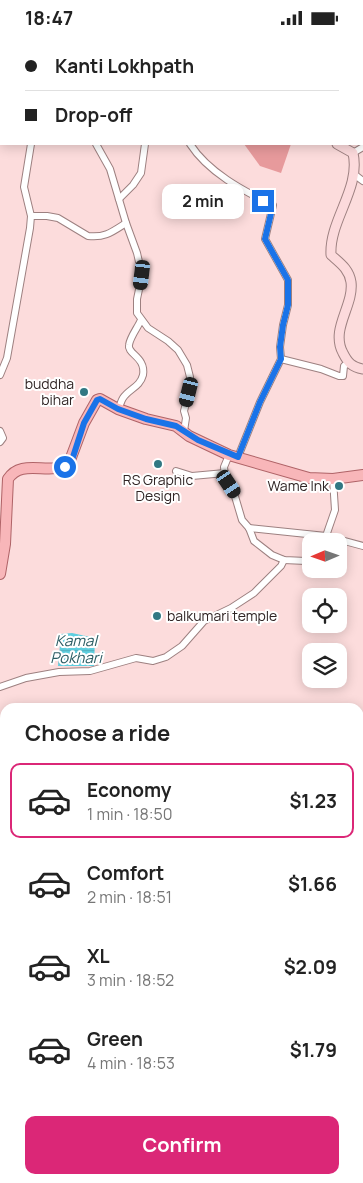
<!DOCTYPE html>
<meta charset="utf-8">
<style>
:root{--surface:#fff;--page:#f6f6f6;--text:#222;--muted:#767676;--line:#e0e0e0;--accent:#db2777}
body{margin:0;font-family:Manrope,sans-serif;background:var(--page);color:var(--text);height:100vh;display:flex;flex-direction:column;font-size:19px;white-space:nowrap}
*{box-sizing:border-box;margin:0}
p{font-size:16px;color:var(--muted)}
.icon{flex:none;width:28px;height:28px;fill:none;stroke:currentColor;stroke-width:2;stroke-linecap:round;stroke-linejoin:round}
.map{position:relative;flex:1;overflow:hidden}
.drawer{position:absolute;left:0px;top:668px;width:364px;height:481px;display:flex;flex-direction:column;background:var(--surface);border-radius:15px 15px 0 0;box-shadow:0 2px 12px #0003}
.drawer>*{flex:none}
.hud{position:absolute;left:0px;top:0px;width:364px;height:110px;box-shadow:0 2px 12px #0003;display:grid;align-content:center;height:110px;padding:0 25px;background:var(--surface)}
.needle{width:32px;rotate:268deg}
.controls{position:absolute;left:302px;top:498px;display:grid;gap:10px}
.controls a{display:grid;place-items:center;width:45px;height:45px;border-radius:10px;background:var(--surface);box-shadow:0 2px 12px #0003;font-size:25px}
.end{position:absolute;width:22px;height:22px;margin:-11px;border:6px solid #1a73e8;background:#fff;box-shadow:0 0 0 2px #fff}
.from{border-radius:50%}
.bubble{position:absolute;height:35px;border-radius:10px;background:var(--surface);box-shadow:0 2px 12px #0003;font-size:16px;font-weight:700;line-height:35px;text-align:center}
.car{position:absolute;width:15px;height:30px;margin:-15px -8px;border-radius:6px;box-shadow:0 0 4px 1px #0007;background:linear-gradient(#222 24%,#8ab4d8 0 40%,#222 0 76%,#8ab4d8 0 86%,#222 0)}
.hud b{display:flex;align-items:center;gap:18px;height:48px;font-size:19px}
.hud b+b{border-top:1px solid var(--line)}
.hud i{width:12px;height:12px;background:var(--text)}
ul{padding:0;list-style:none}
li{display:flex;align-items:center;gap:15px;height:75px;margin:0 10px 8px;padding:0 15px;border:2px solid transparent;border-radius:10px}
li div{flex:1}
li b{display:block;font-size:19px}
li em{font-style:normal;font-weight:700}
li.active{border-color:var(--accent)}
li>.icon{width:45px;height:45px;stroke-width:1.5}
h2{padding:0 25px;font-size:22px;line-height:60px}
.action{display:flex;gap:10px;margin-top:auto;padding:10px 25px}
.action a{flex:1;height:58px;border-radius:10px;background:var(--accent);color:#fff;font-size:20px;font-weight:700;line-height:58px;text-align:center}
.status{display:flex;justify-content:space-between;align-items:center;height:35px;padding:0 25px;background:var(--surface);direction:ltr}
.status svg{height:14px;fill:currentColor}
.map>svg:first-child{display:block}
.green{fill:#e79a9c}
.forest{fill:url(#forest-crowns)}
.water{fill:url(#water-rules)}
.lines{fill:none;stroke-linecap:round;stroke-linejoin:round}
.river{stroke:#5fcfe0;stroke-width:11}
.street-casing{stroke:#9d8080;stroke-width:8}
.secondary-casing{stroke:#9d8080;stroke-width:11}
.primary-casing{stroke:#af6367;stroke-width:12}
.street{stroke:#fff;stroke-width:6}
.secondary{stroke:#fcdadc;stroke-width:9}
.primary{stroke:#f8b6b9;stroke-width:10}
.route{stroke:#1a73e8;stroke-width:6}
.poi-dot{fill:#317883;stroke:#fff;stroke-width:2}
.labels{text-anchor:middle;stroke-width:4;stroke-linejoin:round;paint-order:stroke}
.poi-label{font-size:14px;fill:#302525;stroke:#fff;text-anchor:end}
.water-label{font-size:15px;font-style:italic;fill:#2c5d64;stroke:#fff}
</style>
<div class="status"><b>18:47</b><svg viewBox="0 0 49 12"><path d="M0 12V9h3v3zM5 12V6h3v6zM10 12V3h3v9zM15 12V0h3v12zM26 1h20v11H26zM47 4h2v5h-2z"/></svg></div>
<div class="map">
<svg width="363" height="1148" viewBox="0 0 363 1148">
<defs>
<pattern id="forest-crowns" width="20" height="18" patternUnits="userSpaceOnUse" patternTransform="scale(1.25)"><rect width="20" height="18" fill="#e79a9c"/><path d="M2 6a3 3 0 1 1 6 0M12 15a3 3 0 1 1 6 0" fill="none" stroke="#bc7d7f"/></pattern>
<pattern id="water-rules" width="6" height="5" patternUnits="userSpaceOnUse" patternTransform="scale(1.25)"><rect width="6" height="5" fill="#5fcfe0"/><path d="M0 2.5h6" fill="none" stroke="#53b2c0"/></pattern>
</defs>
<rect width="100%" height="100%" fill="#fcdcdc"/>
<path class="green" d="M244 109H291L281 138 260 131Z"/>
<path class="forest" d="M30 0H363V55L362 1Z"/>
<path class="water" d="M72 598 95 603 94 631H58L61 599Z"/>
<g class="lines">
<path class="river" d="M85 1144 87 1148"/>
<g class="street-casing">
<g id="street">
<path d="M0 49 1 48"/>
<path d="M96 109 110 134 126 188 137 218 142 240 137 264V278L148 293 168 306 178 315 187 330 190 342 189 357 184 376 186 383 184 396"/>
<path d="M190 109C208 137 243 156 273 170L265 204 288 245V270L283 290 280 312 281 324 260 367 238 422"/>
<path d="M353 118 363 112"/>
<path d="M355 140 363 146"/>
<path d="M119 164 133 150 141 138 145 109"/>
<path d="M31 181H47L58 183 88 201C105 203 112 197 126 188"/>
<path d="M281 324 321 334 339 341H343L344 331 348 328"/>
<path d="M0 340 7 323 30 193 31 181 24 152 31 109"/>
<path d="M118 374C120 371 121 366 123 363 129 354 140 352 143 340 146 322 127 319 129 310 130 302 138 292 141 285"/>
<path d="M0 396 3 403 0 407"/>
<path d="M229 420 224 432 225 441 234 458 242 485 249 493 254 506 272 520 284 525 306 526"/>
<path d="M176 436 192 441 225 438"/>
<path d="M333 444 335 475 326 501 363 511"/>
<path d="M249 493 326 501"/>
<path d="M0 652 26 643 59 637 90 636 136 623 153 626 166 622 182 611 204 586 231 573 254 558 281 531 284 525"/>
<path d="M359 920 363 921"/>
<path d="M0 1106 5 1110"/>
<path d="M42 1144 44 1148"/>
<path d="M68 1144 69 1148"/>
</g>
</g>
<g class="secondary-casing">
<g id="secondary">
<path d="M27 0V1"/>
<path d="M337 109 353 118C361 154 329 185 331 220 340 228 349 234 351 247 354 271 330 294 343 318 348 328 352 332 363 334"/>
</g>
</g>
<g class="primary-casing">
<path id="primary" d="M0 539 5 509 8 444C22 422 51 442 69 428L84 388 97 365 100 364 118 374 146 384 176 391 189 401 229 420 309 443 333 444 363 440"/>
</g>
<use href="#street" class="street"/>
<use href="#secondary" class="secondary"/>
<use href="#primary" class="primary"/>
</g>
<g class="lines">
<path class="route" d="M65 432 72 425 84 388 97 365 100 364 118 374 146 384 176 391 198 405 238 422 260 367 281 324 280 312 283 290 288 270V245L265 204 273 170 263 166"/>
</g>
<g class="poi-dot">
<circle cx="84" cy="357" r="5"/>
<circle cx="158" cy="429" r="5"/>
<circle cx="339" cy="451" r="5"/>
<circle cx="157" cy="581" r="5"/>
</g>
<g class="labels">
<g class="poi-label">
<text x="74" y="354">buddha<tspan x="74" dy="16">bihar</tspan></text>
<text x="158" y="450" text-anchor="middle">RS Graphic<tspan x="158" dy="16">Design</tspan></text>
<text x="329" y="456">Wame Ink</text>
<text x="167" y="586" text-anchor="start">balkumari temple</text>
</g>
<g class="water-label">
<text x="76" y="611">Kamal<tspan x="76" dy="17">Pokhari</tspan></text>
</g>
</g>
</svg>
<div class="controls">
<a><svg class="needle" viewBox="-14 -14 28 28"><path d="M0-13l5 13h-10z" fill="#e53935"/><path d="M0 13l5-13h-10z" fill="#767676"/></svg></a>
<a><svg class="icon" aria-label="locate" viewBox="0 0 24 24"><circle cx="12" cy="12" r="6"/><path d="M12 2v4M12 18v4M2 12h4M18 12h4"/></svg></a>
<a><svg class="icon" aria-label="layers" viewBox="0 0 24 24"><path d="M12 4l9 5-9 5-9-5zM3 14l9 5 9-5"/></svg></a>
</div>
<i class="end from" style="left:65px;top:432px"></i>
<i class="end" style="left:263px;top:166px"></i>
<div class="bubble" style="left:162px;top:149px;width:82px">2 min</div>
<i class="car" style="left:142px;top:240px;rotate:187deg"></i>
<i class="car" style="left:189px;top:357px;rotate:194deg"></i>
<i class="car" style="left:229px;top:449px;rotate:146deg"></i>
<div class="hud">
<b><i class="from"></i>Kanti Lokhpath</b>
<b><i></i>Drop-off</b>
</div>
<section class="drawer">
<h2>Choose a ride</h2>
<ul>
<li class="active"><svg class="icon" aria-label="car" viewBox="0 0 24 24"><path d="M5 17H2v-5l4-1 3-4h7l3 4 3 1v5h-3M9 17h6M6 11h13"/><circle cx="7" cy="17" r="2"/><circle cx="17" cy="17" r="2"/></svg><div><b>Economy</b><p>1 min · 18:50</p></div><em>$1.23</em></li>
<li><svg class="icon" aria-label="car" viewBox="0 0 24 24"><path d="M5 17H2v-5l4-1 3-4h7l3 4 3 1v5h-3M9 17h6M6 11h13"/><circle cx="7" cy="17" r="2"/><circle cx="17" cy="17" r="2"/></svg><div><b>Comfort</b><p>2 min · 18:51</p></div><em>$1.66</em></li>
<li><svg class="icon" aria-label="car" viewBox="0 0 24 24"><path d="M5 17H2v-5l4-1 3-4h7l3 4 3 1v5h-3M9 17h6M6 11h13"/><circle cx="7" cy="17" r="2"/><circle cx="17" cy="17" r="2"/></svg><div><b>XL</b><p>3 min · 18:52</p></div><em>$2.09</em></li>
<li><svg class="icon" aria-label="car" viewBox="0 0 24 24"><path d="M5 17H2v-5l4-1 3-4h7l3 4 3 1v5h-3M9 17h6M6 11h13"/><circle cx="7" cy="17" r="2"/><circle cx="17" cy="17" r="2"/></svg><div><b>Green</b><p>4 min · 18:53</p></div><em>$1.79</em></li>
</ul>
<div class="action"><a>Confirm</a></div>
</section>
</div>
